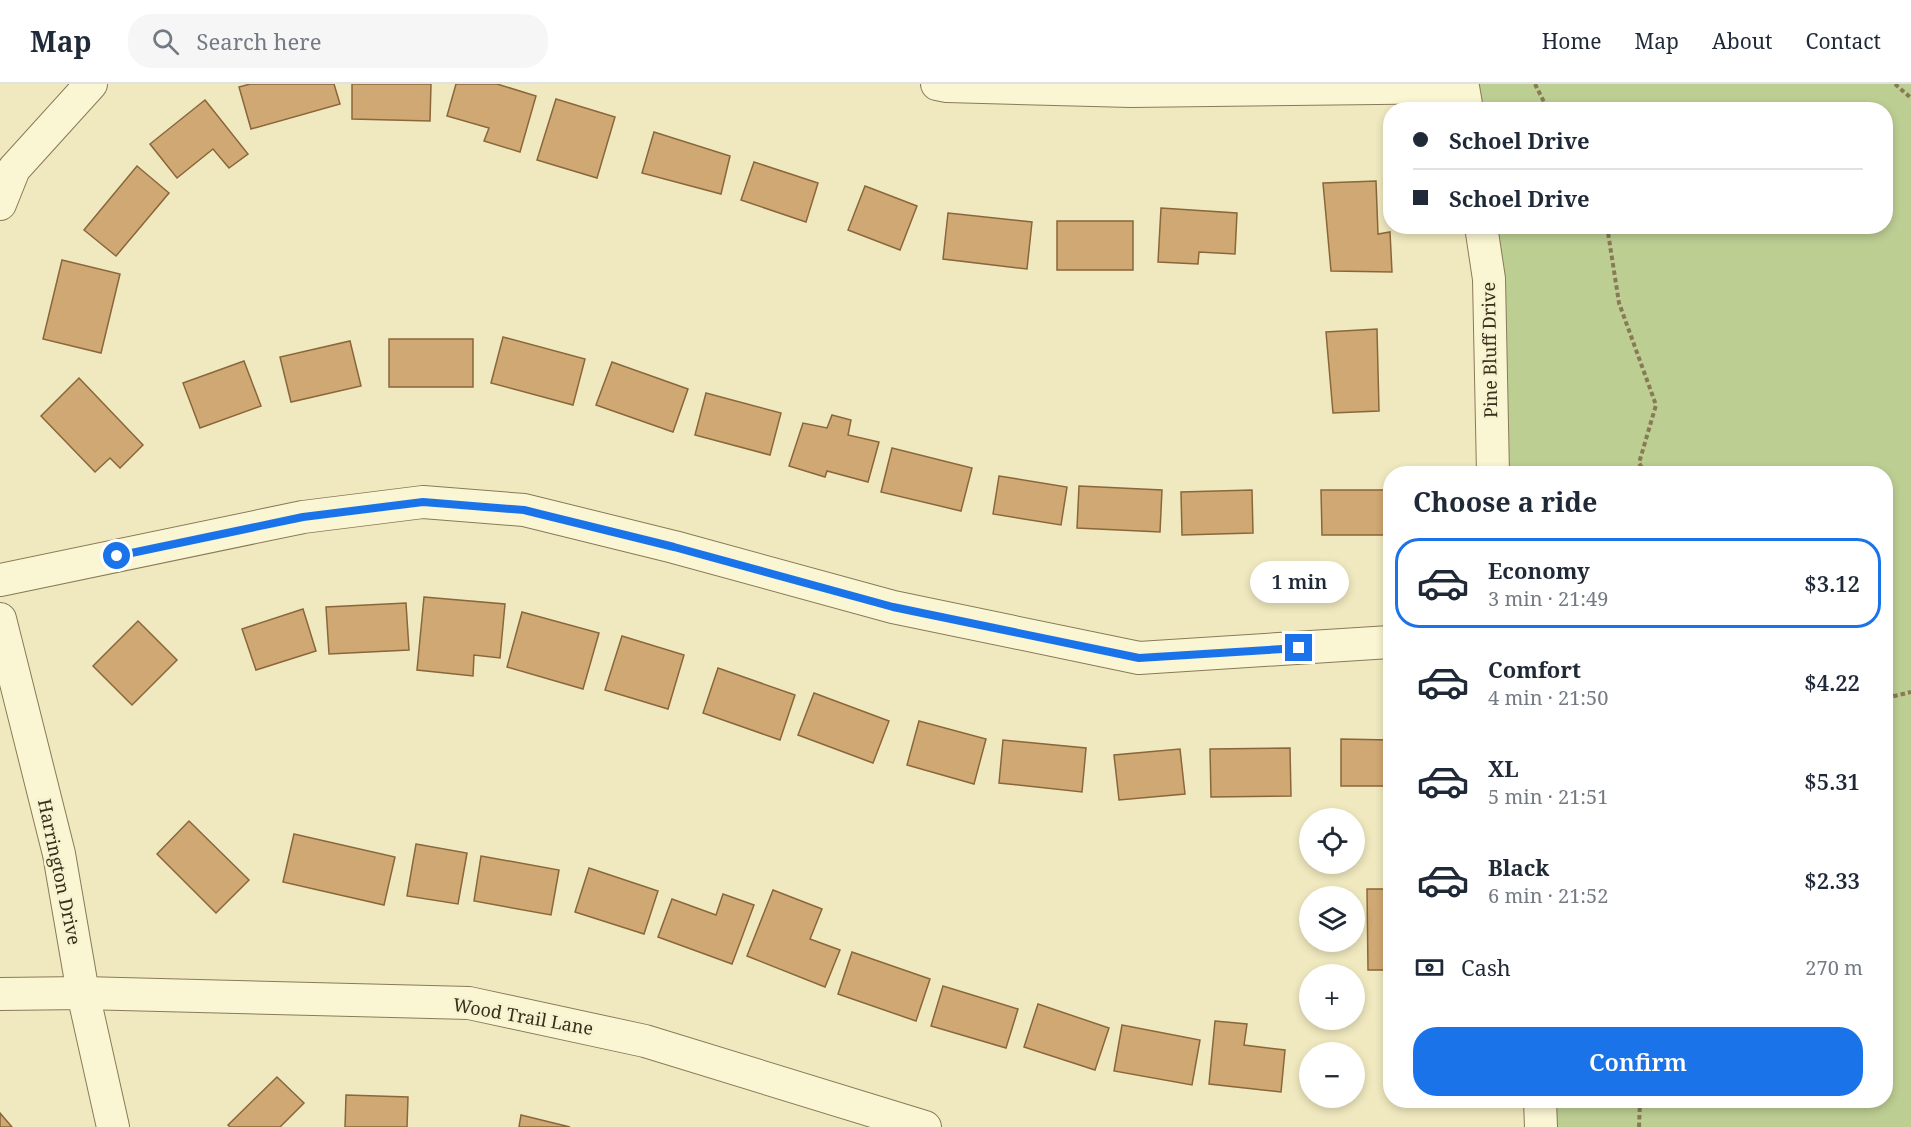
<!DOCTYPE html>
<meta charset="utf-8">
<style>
:root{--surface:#fff;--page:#f6f6f7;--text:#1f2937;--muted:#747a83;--line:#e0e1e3;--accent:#1a73e8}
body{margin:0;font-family:"Noto Serif",serif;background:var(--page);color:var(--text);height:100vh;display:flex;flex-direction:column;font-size:22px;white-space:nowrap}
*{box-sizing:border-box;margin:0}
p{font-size:20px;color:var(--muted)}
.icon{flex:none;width:33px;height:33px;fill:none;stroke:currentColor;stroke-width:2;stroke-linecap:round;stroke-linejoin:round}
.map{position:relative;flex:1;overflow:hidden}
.panel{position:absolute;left:1383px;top:382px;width:510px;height:642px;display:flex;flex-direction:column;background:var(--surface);border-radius:24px;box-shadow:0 3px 9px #0003}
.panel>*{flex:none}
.banner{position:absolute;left:1383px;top:18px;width:510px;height:132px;border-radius:24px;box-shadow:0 3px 9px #0003;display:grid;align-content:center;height:132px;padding:0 30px;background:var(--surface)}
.controls{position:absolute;left:1299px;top:724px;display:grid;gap:12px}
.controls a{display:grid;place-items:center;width:66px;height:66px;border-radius:50%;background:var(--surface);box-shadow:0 3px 9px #0003;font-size:30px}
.end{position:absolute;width:27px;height:27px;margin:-14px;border:8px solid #1a73e8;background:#fff;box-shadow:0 0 0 3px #fff}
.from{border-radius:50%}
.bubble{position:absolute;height:42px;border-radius:21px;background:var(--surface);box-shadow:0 3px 9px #0003;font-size:20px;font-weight:600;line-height:42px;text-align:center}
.banner b{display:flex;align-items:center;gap:21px;height:57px;font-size:22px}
.banner b+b{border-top:2px solid var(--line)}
.banner i{width:15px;height:15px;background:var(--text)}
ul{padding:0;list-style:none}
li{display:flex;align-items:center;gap:18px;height:90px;margin:0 12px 9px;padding:0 18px;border:3px solid transparent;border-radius:24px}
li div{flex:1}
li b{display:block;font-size:22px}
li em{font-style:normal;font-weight:600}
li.current{border-color:var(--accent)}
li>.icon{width:54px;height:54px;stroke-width:1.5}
h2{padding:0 30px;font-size:27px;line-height:72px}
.pay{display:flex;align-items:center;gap:15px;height:66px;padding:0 30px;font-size:22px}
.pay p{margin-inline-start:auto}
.button{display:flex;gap:12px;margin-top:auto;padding:12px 30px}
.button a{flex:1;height:69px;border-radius:24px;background:var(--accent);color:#fff;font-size:24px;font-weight:600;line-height:69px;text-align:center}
header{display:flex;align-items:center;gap:36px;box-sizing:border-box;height:84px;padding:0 30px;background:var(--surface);border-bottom:2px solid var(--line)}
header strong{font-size:28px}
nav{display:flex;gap:33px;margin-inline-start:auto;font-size:21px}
.search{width:420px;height:54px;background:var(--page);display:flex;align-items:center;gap:15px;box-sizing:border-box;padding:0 21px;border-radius:24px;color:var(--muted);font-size:22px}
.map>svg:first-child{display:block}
.green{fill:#bdce93}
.building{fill:#d0a873;stroke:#89673b;stroke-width:1.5}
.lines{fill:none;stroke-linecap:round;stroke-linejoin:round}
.minor-casing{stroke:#897a57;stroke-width:34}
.path{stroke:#897a57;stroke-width:4;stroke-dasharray:4.5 3;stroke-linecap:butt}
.minor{stroke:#faf5d2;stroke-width:32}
.route{stroke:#1a73e8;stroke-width:8}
.labels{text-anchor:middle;stroke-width:5;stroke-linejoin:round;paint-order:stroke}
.street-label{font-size:18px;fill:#382e1c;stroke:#f7f2cf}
</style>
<header>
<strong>Map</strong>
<div class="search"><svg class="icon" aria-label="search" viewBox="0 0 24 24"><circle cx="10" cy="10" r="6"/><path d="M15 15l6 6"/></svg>Search here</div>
<nav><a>Home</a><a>Map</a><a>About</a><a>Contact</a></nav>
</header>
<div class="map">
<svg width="1911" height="1043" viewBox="0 0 1911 1043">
<rect width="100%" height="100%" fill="#f0e9bf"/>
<path class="green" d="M1465 0H1911V1043H1533L1531 1017H1886V390H1492L1487 143 1886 142V26L1468 25Z"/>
<g class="building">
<path d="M250 0H334L340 20 251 45 239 3Z"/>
<path d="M352 0H431L430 37 352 35Z"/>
<path d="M456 0H497L536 12 520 68 484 57 489 44 447 32Z"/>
<path d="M556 15 615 33 597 94 537 76Z"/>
<path d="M205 16 248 70 229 84 213 65 177 94 150 60Z"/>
<path d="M654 48 730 72 721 110 642 89Z"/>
<path d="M754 78 818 99 806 138 741 116Z"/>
<path d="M137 82 169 109 116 172 84 146Z"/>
<path d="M1376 97 1378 150 1390 148 1392 188 1331 187 1323 99Z"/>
<path d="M865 102 917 122 900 166 848 146Z"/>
<path d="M1161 124 1237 129 1235 170 1199 168 1198 180 1158 178Z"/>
<path d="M948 129 1032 138 1027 185 943 175Z"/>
<rect x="1057" y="137" width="76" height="49"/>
<path d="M62 176 120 190 101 269 43 255Z"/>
<path d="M1377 245 1379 327 1333 329 1326 248Z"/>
<path d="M503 253 585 275 573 321 491 299Z"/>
<rect x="389" y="255" width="84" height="48"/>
<path d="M350 257 361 302 291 318 280 273Z"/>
<path d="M244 277 261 322 200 344 183 299Z"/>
<path d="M612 278 688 305 673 348 596 321Z"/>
<path d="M79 294 143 361 120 384 110 374 95 388 41 332Z"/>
<path d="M706 309 781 329 770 371 695 351Z"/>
<path d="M832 331 851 336 848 351 879 358 868 398 827 387 825 393 789 382 803 339 827 344Z"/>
<path d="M892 364 972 384 961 427 881 408Z"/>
<path d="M999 392 1067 403 1061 441 993 430Z"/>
<path d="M1079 402 1162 406 1160 448 1077 444Z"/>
<path d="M1252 406 1253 449 1182 451 1181 408Z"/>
<path d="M1321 406H1390V451H1322Z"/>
<path d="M424 513 505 520 500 574 474 571 473 592 417 586Z"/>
<path d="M406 519 409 566 329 570 326 523Z"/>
<path d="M303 525 316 567 256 586 242 545Z"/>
<path d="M522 528 599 549 583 605 507 583Z"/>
<path d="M138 537 177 576 132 621 93 582Z"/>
<path d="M622 552 684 571 668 625 605 606Z"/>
<path d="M718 584 795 611 780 656 703 629Z"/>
<path d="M814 609 889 637 873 679 798 651Z"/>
<path d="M919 637 986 655 974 700 907 681Z"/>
<path d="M1341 655 1390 656V746H1387L1386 702H1341Z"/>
<path d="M1003 656 1086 664 1082 708 999 699Z"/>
<path d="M1290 664 1291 712 1211 713 1210 665Z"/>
<path d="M1180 665 1185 710 1119 716 1114 671Z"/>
<path d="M189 737 249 796 216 829 157 770Z"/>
<path d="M294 750 395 773 384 821 283 798Z"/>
<path d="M416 760 467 769 458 820 407 812Z"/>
<path d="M481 772 559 786 551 831 474 817Z"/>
<path d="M589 784 658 807 644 850 575 828Z"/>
<path d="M1367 805H1390V886H1368Z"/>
<path d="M773 806 822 825 810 855 840 866 825 903 747 872Z"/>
<path d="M723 810 754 821 732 880 658 853 672 815 716 831Z"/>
<path d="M852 868 930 895 916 937 838 910Z"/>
<path d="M943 902 1018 925 1006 964 931 942Z"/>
<path d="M1038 920 1109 944 1095 986 1024 963Z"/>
<path d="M1215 937 1247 940 1244 961 1285 966 1281 1008 1209 1000Z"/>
<path d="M1122 941 1200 956 1192 1001 1114 987Z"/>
<path d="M277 993 304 1019 280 1043H230L228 1041Z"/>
<path d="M346 1011 408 1013 407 1043H345Z"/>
<path d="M0 1029 12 1043H0Z"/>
<path d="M521 1031 570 1043H519Z"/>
</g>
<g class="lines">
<g class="minor-casing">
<g id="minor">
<path d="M937 0 947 2 1131 7 1463 3 1467 26"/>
<path d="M0 120 14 85 91 0"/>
<path d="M1481 142 1489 195 1493 390"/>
<path d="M0 496 303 433 423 418 524 426 674 463 893 523 1139 574 1390 558"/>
<path d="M0 535 59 770 83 909 113 1043"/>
<path d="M0 910 83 909 469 919 645 957 925 1043"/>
<path d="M1540 1017 1541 1043"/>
</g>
</g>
<g class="path">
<path d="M1535 0 1548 26"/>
<path d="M1895 0 1911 14"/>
<path d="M1607 142 1619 219 1656 321 1639 379 1646 390"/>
<path d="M1886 614 1911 608"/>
<path d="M1639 1043 1640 1017"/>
</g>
<use href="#minor" class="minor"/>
</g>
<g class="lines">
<path class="route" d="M117 472 303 433 423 418 524 426 674 463 893 523 1139 574 1299 564"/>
</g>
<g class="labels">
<g class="street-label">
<text transform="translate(1490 266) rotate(-91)" y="6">Pine Bluff Drive</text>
<text transform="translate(59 788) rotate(78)" y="6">Harrington Drive</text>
<text transform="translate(523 933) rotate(10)" y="6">Wood Trail Lane</text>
</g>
</g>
</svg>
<div class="controls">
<a><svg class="icon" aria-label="locate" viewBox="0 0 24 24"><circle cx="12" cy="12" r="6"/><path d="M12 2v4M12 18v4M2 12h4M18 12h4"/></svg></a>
<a><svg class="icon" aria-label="layers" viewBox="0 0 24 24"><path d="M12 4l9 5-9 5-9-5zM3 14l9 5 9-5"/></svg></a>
<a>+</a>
<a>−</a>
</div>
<i class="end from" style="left:117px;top:472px"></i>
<i class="end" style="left:1299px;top:564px"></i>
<div class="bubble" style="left:1250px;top:477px;width:99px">1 min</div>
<div class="banner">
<b><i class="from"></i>Schoel Drive</b>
<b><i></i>Schoel Drive</b>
</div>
<section class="panel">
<h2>Choose a ride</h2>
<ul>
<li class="current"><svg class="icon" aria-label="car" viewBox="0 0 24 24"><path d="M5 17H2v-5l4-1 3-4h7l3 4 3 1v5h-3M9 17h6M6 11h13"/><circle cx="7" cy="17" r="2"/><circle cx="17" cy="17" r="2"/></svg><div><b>Economy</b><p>3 min · 21:49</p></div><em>$3.12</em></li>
<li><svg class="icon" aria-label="car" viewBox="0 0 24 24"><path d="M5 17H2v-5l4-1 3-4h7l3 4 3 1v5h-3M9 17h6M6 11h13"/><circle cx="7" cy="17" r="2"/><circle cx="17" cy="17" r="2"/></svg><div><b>Comfort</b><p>4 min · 21:50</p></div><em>$4.22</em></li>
<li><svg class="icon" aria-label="car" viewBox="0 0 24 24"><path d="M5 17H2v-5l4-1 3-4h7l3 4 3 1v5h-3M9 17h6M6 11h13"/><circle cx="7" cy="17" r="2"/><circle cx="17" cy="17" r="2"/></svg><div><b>XL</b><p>5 min · 21:51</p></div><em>$5.31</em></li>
<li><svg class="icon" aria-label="car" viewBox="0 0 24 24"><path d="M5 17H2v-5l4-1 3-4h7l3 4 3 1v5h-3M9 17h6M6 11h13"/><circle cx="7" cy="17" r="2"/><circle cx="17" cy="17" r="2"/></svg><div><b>Black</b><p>6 min · 21:52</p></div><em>$2.33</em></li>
</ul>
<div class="pay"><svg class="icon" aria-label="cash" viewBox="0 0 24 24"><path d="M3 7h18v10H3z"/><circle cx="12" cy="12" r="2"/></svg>Cash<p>270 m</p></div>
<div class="button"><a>Confirm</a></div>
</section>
</div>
